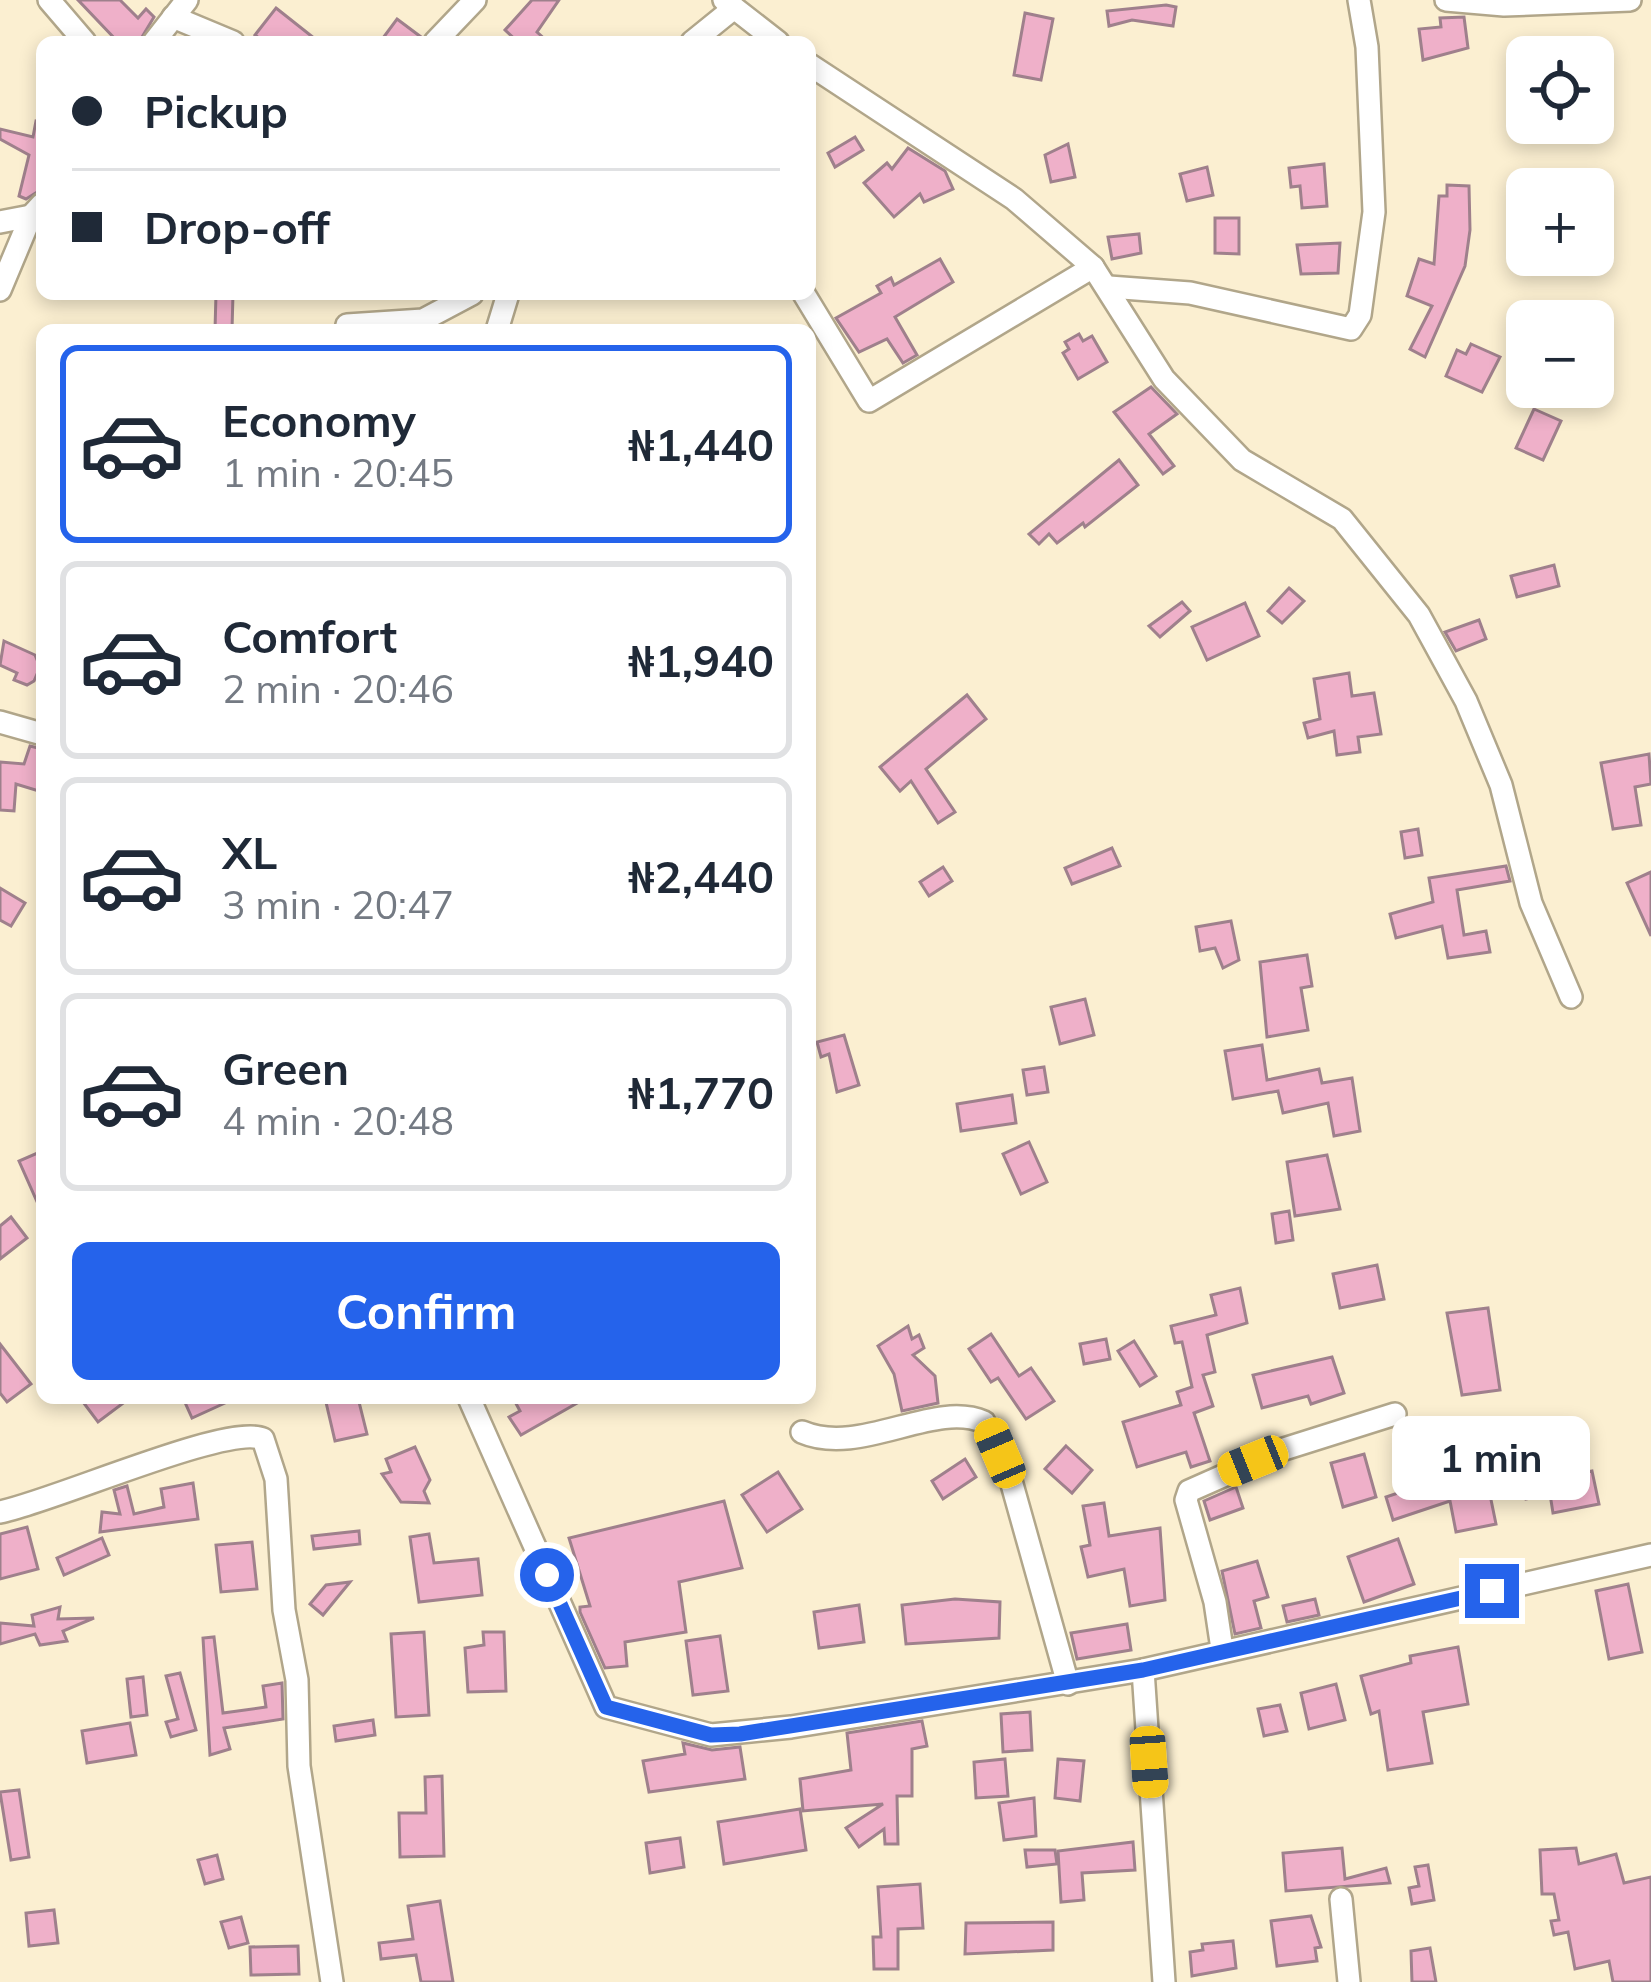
<!DOCTYPE html>
<meta charset="utf-8">
<style>
:root{--surface:#fff;--page:#f2f2f3;--text:#1f2937;--muted:#747a83;--line:#e0e1e3;--accent:#2563eb}
body{margin:0;font-family:Mulish,sans-serif;background:var(--page);color:var(--text);height:100vh;display:flex;flex-direction:column;font-size:45px;white-space:nowrap}
*{box-sizing:border-box;margin:0}
p{font-size:39px;color:var(--muted)}
.icon{flex:none;width:66px;height:66px;fill:none;stroke:currentColor;stroke-width:2;stroke-linecap:round;stroke-linejoin:round}
.map{position:relative;flex:1;overflow:hidden}
.drawer{position:absolute;left:36px;top:324px;width:780px;height:1080px;display:flex;flex-direction:column;background:var(--surface);border-radius:18px;box-shadow:0 6px 18px #0003}
.drawer>*{flex:none}
.top-card{position:absolute;left:36px;top:36px;width:780px;height:264px;border-radius:18px;box-shadow:0 6px 18px #0003;display:grid;align-content:center;height:264px;padding:0 36px;background:var(--surface)}
.fabs{position:absolute;left:1506px;top:36px;display:grid;gap:24px}
.fabs a{display:grid;place-items:center;width:108px;height:108px;border-radius:18px;background:var(--surface);box-shadow:0 6px 18px #0003;font-size:60px}
.end{position:absolute;width:54px;height:54px;margin:-27px;border:15px solid #2563eb;background:#fff;box-shadow:0 0 0 6px #fff}
.from{border-radius:50%}
.bubble{position:absolute;height:84px;border-radius:18px;background:var(--surface);box-shadow:0 6px 18px #0003;font-size:39px;font-weight:700;line-height:84px;text-align:center}
.car{position:absolute;width:36px;height:72px;margin:-36px -18px;border-radius:15px;box-shadow:0 0 9px 3px #0007;background:linear-gradient(#f5c518 24%,#345 0 40%,#f5c518 0 76%,#345 0 86%,#f5c518 0)}
.top-card b{display:flex;align-items:center;gap:42px;height:114px;font-size:45px}
.top-card b+b{border-top:3px solid var(--line)}
.top-card i{width:30px;height:30px;background:var(--text)}
ul{padding:21px 0 0;list-style:none}
li{display:flex;align-items:center;gap:36px;height:198px;margin:0 24px 18px;padding:0 12px;border:6px solid var(--line);border-radius:18px}
li div{flex:1}
li b{display:block;font-size:45px}
li em{font-style:normal;font-weight:700}
li.on{border-color:var(--accent)}
li>.icon{width:108px;height:108px;stroke-width:1.5}
.primary-button{display:flex;gap:24px;margin-top:auto;padding:24px 36px}
.primary-button a{flex:1;height:138px;border-radius:18px;background:var(--accent);color:#fff;font-size:48px;font-weight:700;line-height:138px;text-align:center}
.map>svg:first-child{display:block}
.building{fill:#efb0c9;stroke:#9f808c;stroke-width:3}
.lines{fill:none;stroke-linecap:round;stroke-linejoin:round}
.minor-casing{stroke:#b1a68a;stroke-width:26}
.minor{stroke:#fff;stroke-width:21}
.route{stroke:#2563eb;stroke-width:15}
</style>
<div class="map">
<svg width="1651" height="1982" viewBox="0 0 1651 1982">
<rect width="100%" height="100%" fill="#fbefd1"/>
<g class="building">
<path d="M78 0H120L138 18 146 9 154 17 139 42H118Z"/>
<path d="M532 0H559L537 32 548 42H518L505 30Z"/>
<path d="M1166 5 1176 7 1173 26 1132 20 1109 26 1107 11Z"/>
<path d="M276 8 319 42H264L255 35Z"/>
<path d="M1025 13 1053 19 1041 80 1014 75Z"/>
<path d="M1464 17 1468 48 1423 60 1419 29 1441 27 1440 18Z"/>
<path d="M397 19 421 37 420 42H380Z"/>
<path d="M36 121 42 122V189L26 199 19 196 29 155 0 139V129L33 137Z"/>
<path d="M855 137 863 150 835 167 828 153Z"/>
<path d="M1068 144 1075 177 1051 182 1045 155Z"/>
<path d="M908 148 945 171 953 189 924 202 920 194 894 217 864 183 887 163 892 169Z"/>
<path d="M1324 164 1327 206 1302 208 1300 186 1291 187 1289 168Z"/>
<path d="M1207 167 1213 195 1187 201 1180 174Z"/>
<path d="M1447 185 1469 186 1470 230 1465 266 1425 357 1410 349 1432 306 1407 296 1419 259 1434 264 1439 196H1447Z"/>
<path d="M1215 218H1239V254L1215 253Z"/>
<path d="M1139 234 1141 253 1112 259 1108 237Z"/>
<path d="M1340 243 1338 273 1301 274 1297 245Z"/>
<path d="M940 259 953 282 895 317 917 355 903 363 887 339 859 352 836 318 881 293 877 286 891 278 894 285Z"/>
<path d="M216 294H233L232 330H215Z"/>
<path d="M1079 334 1083 341 1092 336 1107 362 1078 379 1063 353 1069 349 1065 342Z"/>
<path d="M1471 344 1500 357 1482 392 1446 376 1457 350 1466 354Z"/>
<path d="M1151 387 1177 414 1149 434 1174 466 1163 474 1114 412Z"/>
<path d="M1534 409 1561 421 1543 460 1516 448Z"/>
<path d="M1119 460 1138 485 1085 527 1083 523 1057 543 1049 534 1039 544 1029 534Z"/>
<path d="M1554 565 1559 586 1517 597 1511 576Z"/>
<path d="M1289 588 1304 601 1282 623 1268 611Z"/>
<path d="M1182 602 1190 611 1160 637 1149 626Z"/>
<path d="M1245 603 1259 636 1207 660 1192 627Z"/>
<path d="M1479 620 1486 639 1456 651 1445 632Z"/>
<path d="M4 641 35 655 40 667 34 681 27 685 14 680 17 673 0 665Z"/>
<path d="M1349 673 1352 696 1374 693 1381 734 1358 737 1360 752 1337 755 1334 731 1308 738 1304 723 1320 719 1314 679Z"/>
<path d="M967 695 986 719 926 769 955 812 938 823 911 781 900 791 880 767Z"/>
<path d="M30 746 42 749V792L16 784 14 811 0 810V762L24 764Z"/>
<path d="M1649 754 1651 784 1635 787 1641 825 1613 829 1601 763Z"/>
<path d="M1418 829 1422 855 1405 858 1401 832Z"/>
<path d="M1112 848 1120 866 1072 884 1065 868Z"/>
<path d="M1506 866 1510 881 1457 890 1464 935 1486 931 1490 952 1448 958 1442 926 1396 938 1390 914 1433 902 1429 878Z"/>
<path d="M943 867 952 881 929 896 920 882Z"/>
<path d="M1651 872V936L1627 883Z"/>
<path d="M0 888 25 903 11 926 0 920Z"/>
<path d="M1231 921 1239 960 1223 968 1215 948 1200 951 1196 927Z"/>
<path d="M1307 955 1312 986 1301 988 1308 1030 1267 1037 1260 962Z"/>
<path d="M1085 999 1094 1035 1060 1044 1051 1007Z"/>
<path d="M844 1035 859 1085 837 1092 829 1054 821 1057 817 1042Z"/>
<path d="M1262 1045 1267 1080 1319 1069 1322 1083 1352 1078 1360 1131 1334 1136 1328 1103 1283 1113 1278 1091 1233 1099 1225 1051Z"/>
<path d="M1044 1067 1048 1092 1027 1095 1023 1070Z"/>
<path d="M1012 1095 1016 1123 961 1131 957 1104Z"/>
<path d="M1029 1142 1047 1182 1021 1194 1003 1154Z"/>
<path d="M42 1151V1213L19 1161Z"/>
<path d="M1327 1155 1340 1209 1295 1216 1287 1162Z"/>
<path d="M1289 1211 1293 1240 1276 1243 1272 1214Z"/>
<path d="M11 1217 27 1238 0 1259V1226Z"/>
<path d="M1377 1265 1384 1299 1340 1308 1333 1274Z"/>
<path d="M1240 1288 1247 1323 1207 1335 1215 1372 1203 1375 1213 1406 1194 1413 1210 1461 1191 1467 1186 1452 1137 1467 1123 1422 1181 1405 1177 1392 1192 1387 1182 1342 1175 1343 1171 1326 1216 1315 1211 1295Z"/>
<path d="M1488 1308 1500 1390 1462 1395 1447 1313Z"/>
<path d="M908 1326 912 1339 919 1335 924 1348 913 1355 935 1376 938 1403 902 1411 894 1374 878 1346Z"/>
<path d="M991 1334 1019 1376 1031 1368 1054 1401 1026 1419 998 1378 991 1382 969 1349Z"/>
<path d="M1106 1339 1110 1359 1084 1364 1080 1344Z"/>
<path d="M1134 1341 1156 1376 1140 1386 1118 1351Z"/>
<path d="M0 1344 31 1384 7 1402 0 1393Z"/>
<path d="M1332 1357 1344 1393 1311 1404 1308 1396 1262 1408 1253 1375Z"/>
<path d="M80 1398H130L98 1422Z"/>
<path d="M183 1398H236L192 1418Z"/>
<path d="M325 1398H358L367 1434 335 1441Z"/>
<path d="M513 1398H586L521 1435 509 1417 520 1411Z"/>
<path d="M1502 1418 1515 1485 1489 1490 1496 1524 1456 1532 1450 1501 1393 1520 1386 1497 1419 1486 1414 1456 1441 1452 1442 1458 1492 1448 1487 1420Z"/>
<path d="M1066 1446 1092 1470 1072 1493 1045 1469Z"/>
<path d="M415 1447 430 1480 424 1491 429 1503 401 1502 382 1474 391 1472 386 1459Z"/>
<path d="M1364 1454 1376 1497 1343 1507 1331 1463Z"/>
<path d="M965 1459 976 1477 943 1499 932 1481Z"/>
<path d="M1592 1471 1599 1504 1553 1513 1550 1494 1526 1499 1522 1477 1547 1472 1549 1479Z"/>
<path d="M778 1472 802 1509 767 1532 742 1495Z"/>
<path d="M193 1483 198 1519 100 1532 102 1512 120 1514 114 1490 127 1486 134 1514 164 1507 161 1489Z"/>
<path d="M1236 1487 1243 1508 1210 1520 1204 1501Z"/>
<path d="M724 1501 742 1568 679 1582 686 1632 625 1642 627 1666 605 1668 580 1612V1607L590 1606 569 1538Z"/>
<path d="M1104 1503 1109 1536 1160 1528 1165 1600 1130 1606 1124 1569 1088 1577 1081 1547 1090 1545 1083 1506Z"/>
<path d="M27 1527 38 1569 0 1579V1534Z"/>
<path d="M359 1531 360 1544 314 1549 312 1536Z"/>
<path d="M429 1534 434 1563 478 1559 482 1595 419 1602 410 1537Z"/>
<path d="M102 1538 109 1555 64 1575 57 1558Z"/>
<path d="M1398 1539 1414 1584 1364 1602 1348 1557Z"/>
<path d="M252 1542 257 1589 221 1592 216 1545Z"/>
<path d="M1257 1561 1268 1597 1254 1601 1261 1628 1235 1634 1222 1571Z"/>
<path d="M350 1582 323 1615 310 1604 326 1585Z"/>
<path d="M1628 1584 1642 1652 1609 1659 1596 1591Z"/>
<path d="M955 1599 1000 1602 999 1638 906 1644 902 1605Z"/>
<path d="M1315 1599 1319 1615 1287 1622 1283 1606Z"/>
<path d="M859 1605 864 1642 819 1648 814 1612Z"/>
<path d="M60 1607 58 1619 94 1618 63 1631 67 1641 40 1645 35 1634 0 1644V1623L34 1626 32 1615Z"/>
<path d="M1127 1624 1131 1650 1077 1659 1071 1633Z"/>
<path d="M424 1632 429 1715 396 1717 391 1634Z"/>
<path d="M483 1632H504L506 1691 468 1692 465 1648 484 1645Z"/>
<path d="M720 1636 728 1691 693 1695 686 1641Z"/>
<path d="M214 1637 223 1713 266 1707 263 1686 282 1683 283 1719 224 1728 230 1749 210 1755 203 1638Z"/>
<path d="M1458 1647 1468 1704 1423 1712 1432 1763 1388 1770 1379 1711 1371 1714 1361 1676 1411 1663 1410 1656Z"/>
<path d="M180 1673 196 1730 171 1737 166 1722 178 1719 166 1676Z"/>
<path d="M143 1677 147 1715 131 1717 127 1679Z"/>
<path d="M1336 1684 1345 1720 1309 1729 1301 1693Z"/>
<path d="M1280 1705 1287 1731 1264 1736 1258 1709Z"/>
<path d="M1030 1712 1032 1750 1003 1752 1001 1714Z"/>
<path d="M373 1720 375 1735 336 1741 334 1726Z"/>
<path d="M922 1721 927 1746 912 1749V1796H897L898 1844H885L884 1829 859 1847 846 1828 883 1804 803 1811 800 1779 851 1770 847 1733Z"/>
<path d="M130 1723 136 1755 87 1763 82 1731Z"/>
<path d="M683 1743 712 1750 740 1747 745 1779 649 1792 643 1761 685 1754Z"/>
<path d="M1005 1759 1008 1796 976 1798 974 1762Z"/>
<path d="M1058 1759 1084 1761 1080 1801 1055 1798Z"/>
<path d="M442 1776 444 1856 400 1857 399 1813H426L425 1777Z"/>
<path d="M19 1790 29 1857 11 1860 0 1792Z"/>
<path d="M1034 1798 1036 1836 1004 1840 999 1803Z"/>
<path d="M800 1809 806 1850 724 1864 718 1822Z"/>
<path d="M680 1838 684 1867 650 1873 646 1843Z"/>
<path d="M1133 1842 1135 1870 1082 1873 1084 1900 1061 1902 1058 1851Z"/>
<path d="M1342 1848 1345 1879 1386 1868 1390 1883 1286 1891 1283 1853Z"/>
<path d="M1576 1848 1579 1864 1616 1854 1624 1883 1651 1877V1982H1613L1609 1961 1575 1969 1568 1932 1554 1935 1551 1921 1559 1920 1554 1894H1542L1540 1850Z"/>
<path d="M1025 1850H1055L1057 1864 1027 1867Z"/>
<path d="M217 1855 223 1879 205 1884 198 1860Z"/>
<path d="M1428 1865 1434 1900 1412 1904 1409 1888 1419 1886 1415 1867Z"/>
<path d="M920 1884 923 1928 898 1929V1969H874L873 1937H881L878 1887Z"/>
<path d="M440 1901 453 1982H421L416 1955 381 1959 379 1943 413 1939 408 1906Z"/>
<path d="M54 1910 58 1943 29 1946 26 1913Z"/>
<path d="M1311 1916 1321 1947 1315 1948 1317 1961 1277 1966 1271 1921Z"/>
<path d="M241 1917 248 1943 229 1948 221 1922Z"/>
<path d="M1053 1922V1950L965 1954 966 1923Z"/>
<path d="M1233 1941 1236 1968 1192 1976 1190 1952 1203 1950 1202 1944Z"/>
<path d="M298 1946 299 1974 251 1975 250 1947Z"/>
<path d="M1430 1948 1436 1982H1412L1411 1951Z"/>
</g>
<g class="lines">
<g class="minor-casing">
<g id="minor">
<path d="M49 0 85 42"/>
<path d="M724 0 778 42"/>
<path d="M1446 0 1504 5 1630 0"/>
<path d="M173 17 233 42"/>
<path d="M154 42 187 0"/>
<path d="M435 42 475 0"/>
<path d="M692 42 734 8"/>
<path d="M810 65 1014 199 1093 267 1164 379 1242 460 1342 519 1419 615 1466 701 1501 785 1531 903 1571 997"/>
<path d="M0 222 31 216"/>
<path d="M1109 287 1190 293 1351 329 1360 315 1374 212 1367 47 1359 0"/>
<path d="M0 290 31 216 42 204"/>
<path d="M804 294 869 401 1093 267"/>
<path d="M346 330 347 325 423 320 472 294"/>
<path d="M497 330 508 294"/>
<path d="M0 722 42 734"/>
<path d="M469 1398 606 1707 711 1735 791 1727 1143 1670 1651 1555"/>
<path d="M802 1432C860 1457 934 1400 984 1422L1010 1477 1068 1684"/>
<path d="M0 1512C52 1502 229 1423 263 1439L276 1479 284 1610 297 1680 299 1766 332 1982"/>
<path d="M1222 1649 1215 1602 1186 1500 1189 1491 1284 1449 1395 1414"/>
<path d="M1143 1670 1164 1982"/>
<path d="M1341 1899 1349 1982"/>
</g>
</g>
<use href="#minor" class="minor"/>
</g>
<g class="lines">
<path class="route" d="M547 1575 606 1707 711 1735 740 1734 1143 1670 1492 1591"/>
</g>
</svg>
<div class="fabs">
<a><svg class="icon" aria-label="locate" viewBox="0 0 24 24"><circle cx="12" cy="12" r="6"/><path d="M12 2v4M12 18v4M2 12h4M18 12h4"/></svg></a>
<a>+</a>
<a>−</a>
</div>
<i class="end from" style="left:547px;top:1575px"></i>
<i class="end" style="left:1492px;top:1591px"></i>
<div class="bubble" style="left:1392px;top:1416px;width:198px">1 min</div>
<i class="car" style="left:1000px;top:1453px;rotate:337deg"></i>
<i class="car" style="left:1253px;top:1461px;rotate:248deg"></i>
<i class="car" style="left:1149px;top:1762px;rotate:176deg"></i>
<div class="top-card">
<b><i class="from"></i>Pickup</b>
<b><i></i>Drop-off</b>
</div>
<section class="drawer">
<ul>
<li class="on"><svg class="icon" aria-label="car" viewBox="0 0 24 24"><path d="M5 17H2v-5l4-1 3-4h7l3 4 3 1v5h-3M9 17h6M6 11h13"/><circle cx="7" cy="17" r="2"/><circle cx="17" cy="17" r="2"/></svg><div><b>Economy</b><p>1 min · 20:45</p></div><em>₦1,440</em></li>
<li><svg class="icon" aria-label="car" viewBox="0 0 24 24"><path d="M5 17H2v-5l4-1 3-4h7l3 4 3 1v5h-3M9 17h6M6 11h13"/><circle cx="7" cy="17" r="2"/><circle cx="17" cy="17" r="2"/></svg><div><b>Comfort</b><p>2 min · 20:46</p></div><em>₦1,940</em></li>
<li><svg class="icon" aria-label="car" viewBox="0 0 24 24"><path d="M5 17H2v-5l4-1 3-4h7l3 4 3 1v5h-3M9 17h6M6 11h13"/><circle cx="7" cy="17" r="2"/><circle cx="17" cy="17" r="2"/></svg><div><b>XL</b><p>3 min · 20:47</p></div><em>₦2,440</em></li>
<li><svg class="icon" aria-label="car" viewBox="0 0 24 24"><path d="M5 17H2v-5l4-1 3-4h7l3 4 3 1v5h-3M9 17h6M6 11h13"/><circle cx="7" cy="17" r="2"/><circle cx="17" cy="17" r="2"/></svg><div><b>Green</b><p>4 min · 20:48</p></div><em>₦1,770</em></li>
</ul>
<div class="primary-button"><a>Confirm</a></div>
</section>
</div>
